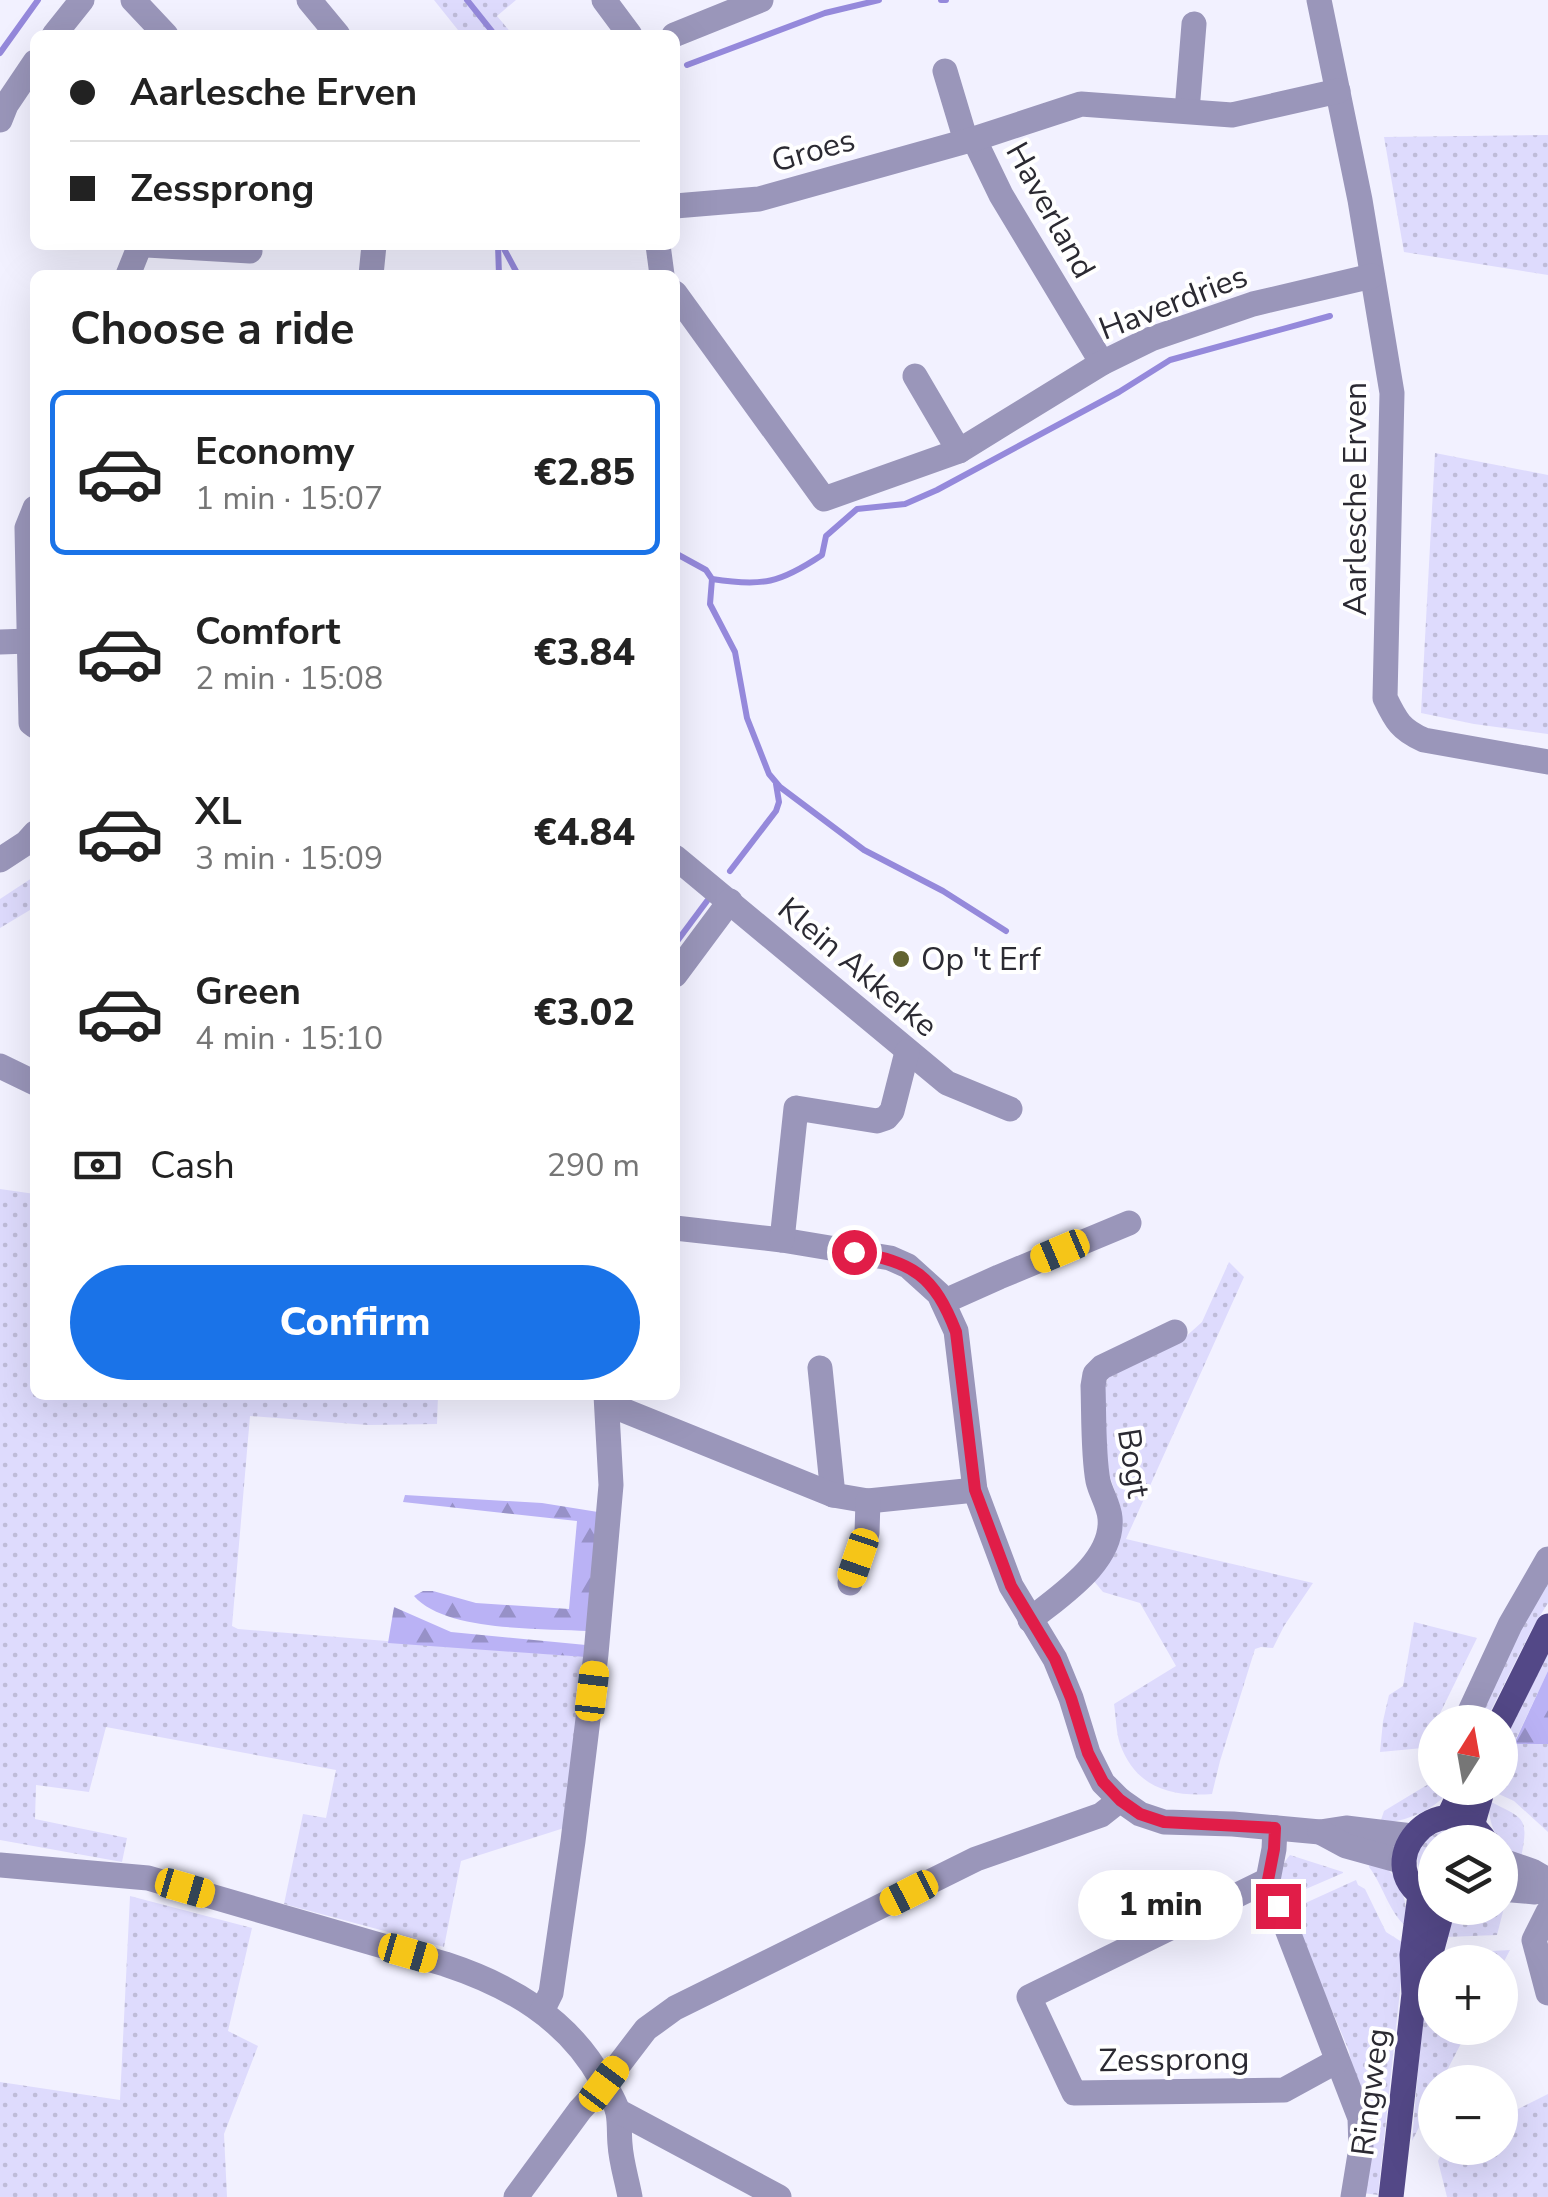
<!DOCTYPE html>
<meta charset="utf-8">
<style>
:root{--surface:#fff;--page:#f6f6f6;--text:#222;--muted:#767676;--line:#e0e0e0;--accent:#1a73e8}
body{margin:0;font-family:"Nunito Sans",sans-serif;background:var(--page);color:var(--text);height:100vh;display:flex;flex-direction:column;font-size:38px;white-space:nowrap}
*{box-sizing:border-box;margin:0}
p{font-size:32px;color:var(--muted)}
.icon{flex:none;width:55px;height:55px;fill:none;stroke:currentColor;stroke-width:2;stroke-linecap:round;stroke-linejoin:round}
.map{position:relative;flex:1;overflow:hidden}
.drawer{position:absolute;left:30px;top:270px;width:650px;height:1130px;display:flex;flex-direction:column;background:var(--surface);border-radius:15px;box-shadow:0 10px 40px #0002}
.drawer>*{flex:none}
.top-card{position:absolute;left:30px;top:30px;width:650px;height:220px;border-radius:15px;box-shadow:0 10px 40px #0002;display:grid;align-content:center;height:220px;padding:0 40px;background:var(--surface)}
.needle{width:65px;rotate:11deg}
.fabs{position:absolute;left:1418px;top:1705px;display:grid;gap:20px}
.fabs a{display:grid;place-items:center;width:100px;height:100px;border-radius:50%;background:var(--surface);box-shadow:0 10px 40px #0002;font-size:50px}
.end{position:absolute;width:45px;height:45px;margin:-22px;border:12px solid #e11d48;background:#fff;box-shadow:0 0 0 5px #fff}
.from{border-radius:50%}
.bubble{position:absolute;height:70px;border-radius:35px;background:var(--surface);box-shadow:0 10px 40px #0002;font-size:32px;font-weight:800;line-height:70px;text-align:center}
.car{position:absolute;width:30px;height:60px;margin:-30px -15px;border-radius:12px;box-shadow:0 0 8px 2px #0007;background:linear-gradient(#f5c518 24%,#345 0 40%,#f5c518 0 76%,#345 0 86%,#f5c518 0)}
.top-card b{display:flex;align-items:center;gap:35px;height:95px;font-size:38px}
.top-card b+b{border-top:2px solid var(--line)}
.top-card i{width:25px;height:25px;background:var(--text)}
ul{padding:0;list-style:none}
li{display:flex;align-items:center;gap:30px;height:165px;margin:0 20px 15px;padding:0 20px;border:5px solid transparent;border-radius:15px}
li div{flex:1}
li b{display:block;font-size:38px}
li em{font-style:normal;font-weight:800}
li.current{border-color:var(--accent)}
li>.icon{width:90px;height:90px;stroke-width:1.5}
h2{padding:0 40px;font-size:45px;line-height:120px}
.pay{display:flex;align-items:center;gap:25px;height:110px;padding:0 40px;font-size:38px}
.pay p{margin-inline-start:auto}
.button{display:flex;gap:20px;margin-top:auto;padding:20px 40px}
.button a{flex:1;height:115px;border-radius:60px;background:var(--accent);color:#fff;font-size:40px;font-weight:800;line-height:115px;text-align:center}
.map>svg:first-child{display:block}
.green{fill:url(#green-dots)}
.forest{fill:url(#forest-firs)}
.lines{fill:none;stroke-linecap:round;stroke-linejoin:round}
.stream{stroke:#9589db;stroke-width:6}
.minor{stroke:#9a96ba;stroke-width:25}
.major{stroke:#534887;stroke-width:25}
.route{stroke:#e11d48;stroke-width:12}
.poi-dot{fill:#626330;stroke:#fff;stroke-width:4}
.labels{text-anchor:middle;stroke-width:8;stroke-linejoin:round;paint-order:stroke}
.street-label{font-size:32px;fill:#2b2a32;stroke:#fff}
.poi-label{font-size:32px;fill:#2b2a32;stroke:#fff;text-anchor:start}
</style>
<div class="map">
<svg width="1548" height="2197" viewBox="0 0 1548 2197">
<defs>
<pattern id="green-dots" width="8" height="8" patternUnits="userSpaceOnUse" patternTransform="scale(2.5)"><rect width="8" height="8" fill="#dedbfd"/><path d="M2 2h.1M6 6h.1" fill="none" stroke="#bfbcd9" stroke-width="1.8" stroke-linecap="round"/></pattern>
<pattern id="forest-firs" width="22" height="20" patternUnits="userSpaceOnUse" patternTransform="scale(2.5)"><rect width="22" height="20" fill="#bab2f5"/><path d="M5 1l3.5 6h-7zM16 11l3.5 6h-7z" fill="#9791c7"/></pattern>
</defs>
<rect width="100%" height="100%" fill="#f2f1ff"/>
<g class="green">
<path d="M434 0H516L497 16 513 35H462Z"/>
<path d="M1548 135V275L1404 252 1384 137Z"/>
<path d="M1435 453 1548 475V734L1474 724 1421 713Z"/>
<path d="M35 876V907L0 928V899Z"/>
<path d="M0 1189 35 1194V1395H438L437 1424 368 1425 250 1416 232 1626 238 1629 585 1657 564 1828 461 1861 444 1947 284 1904 303 1814 326 1818 336 1770 106 1727 89 1792 36 1785 35 1819 127 1838 122 1862 0 1840Z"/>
<path d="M1229 1262 1244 1277 1126 1539 1313 1583 1284 1626 1273 1648 1261 1647 1255 1649 1220 1761 1212 1794C1171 1797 1136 1788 1120 1744 1116 1732 1116 1716 1114 1704L1176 1666 1140 1603 1103 1592 1093 1580 1121 1509 1108 1471 1103 1392 1104 1386 1109 1377 1182 1340 1202 1322Z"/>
<path d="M1548 1582V1603L1533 1627 1485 1722H1474L1507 1654Z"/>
<path d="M1414 1622 1477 1638 1423 1748 1380 1752 1383 1721 1389 1695 1403 1686Z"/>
<path d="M1548 1652V1671L1514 1743 1548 1744V1832L1514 1801 1492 1791V1788H1500C1500 1780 1499 1771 1500 1763 1504 1732 1534 1681 1548 1652Z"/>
<path d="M1427 1785 1451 1789C1435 1810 1406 1822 1380 1823L1384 1811Z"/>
<path d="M1489 1801C1525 1819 1529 1817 1521 1858 1498 1845 1488 1827 1489 1801Z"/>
<path d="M1443 1831 1458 1833 1469 1842H1435V1886C1408 1869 1413 1840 1443 1831Z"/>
<path d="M1290 1855 1343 1872V1873L1285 1898C1279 1880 1276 1871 1290 1855Z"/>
<path d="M1371 1859C1399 1870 1408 1899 1407 1927 1389 1913 1383 1885 1369 1867Z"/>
<path d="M1356 1880 1358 1885 1365 1889 1386 1932 1405 1944 1378 2195 1363 2193 1353 2072 1349 2051 1290 1910Z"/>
<path d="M130 1896 252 1928 228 2031 258 2046 224 2134 227 2197H0V2082L120 2100Z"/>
<path d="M1507 1896 1497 1935 1447 1937C1449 1932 1448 1925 1451 1920 1461 1905 1485 1908 1500 1908V1897Z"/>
<path d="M1510 1950 1500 1969V1962H1435V2028H1469L1441 2082H1435V2096L1412 2141 1424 2000 1437 1954Z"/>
<path d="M1548 2094V2197H1447L1438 2161 1444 2148H1500V2118Z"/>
</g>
<g class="forest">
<path d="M405 1495 542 1503 598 1512 588 1631C542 1628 445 1632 414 1596L423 1591H433L476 1603 569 1609 577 1521 403 1502Z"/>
<path d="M394 1607 451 1632 586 1645 585 1657 388 1643Z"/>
<path d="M1548 1671V1744H1514L1547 1673Z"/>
</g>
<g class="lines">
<g class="stream">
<path d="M467 0 495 35"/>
<path d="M941 0H946"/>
<path d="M0 53 38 0"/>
<path d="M687 65 825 13 879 0"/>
<path d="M498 245 499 275"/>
<path d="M502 245 518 275"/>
<path d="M675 553 706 570 712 579 710 604 735 652 747 718 769 774 780 787 864 850 943 891 1006 931"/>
<path d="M712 579C763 587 780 583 822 555L826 536 857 509 905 504 937 490 1119 392 1170 360 1330 316"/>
<path d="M730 871 776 811 779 802 776 784"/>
<path d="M675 944 707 901"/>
</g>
<g class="minor">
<path d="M133 0 166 35"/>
<path d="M309 0 338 35"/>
<path d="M604 0 630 35"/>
<path d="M1319 0 1360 200 1392 393 1385 698C1396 721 1401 730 1424 740L1548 762"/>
<path d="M54 35 82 0"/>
<path d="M674 35 761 0"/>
<path d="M945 71 966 141"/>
<path d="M1187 111 1194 24"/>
<path d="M0 120 6 105 35 62"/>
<path d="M974 139 1001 195 1102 363"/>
<path d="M675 206 759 199 974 139 1081 104 1232 115 1338 91"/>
<path d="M147 245 250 251"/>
<path d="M658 245 662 275"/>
<path d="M128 275 140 245"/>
<path d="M371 275 374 245"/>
<path d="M675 293 824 499 959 451 1102 363 1151 339 1253 304 1372 276"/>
<path d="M915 376 959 451"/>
<path d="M35 508 27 528 31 723 35 726"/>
<path d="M0 642 29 641"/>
<path d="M675 857 947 1083 1010 1109"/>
<path d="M0 860 26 843 35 833"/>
<path d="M675 975 730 901"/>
<path d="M0 1066 35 1083"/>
<path d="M675 1228 782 1240 890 1258 908 1266 939 1294 956 1331 975 1490 1011 1586 1055 1659 1071 1698 1088 1753 1103 1783 1120 1800 1140 1814 1164 1822 1233 1824 1320 1832 1346 1828 1412 1836"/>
<path d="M782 1240 796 1108 877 1121 886 1118 892 1111 907 1052"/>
<path d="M943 1302 999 1277 1129 1223"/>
<path d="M820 1368 833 1495"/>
<path d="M608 1404 833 1495 868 1501 975 1490"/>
<path d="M850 1583 867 1533 868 1501"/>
<path d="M1030 1620C1059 1596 1114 1562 1110 1518 1109 1505 1101 1494 1098 1481 1093 1455 1094 1414 1093 1386L1095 1374 1102 1367 1175 1332"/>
<path d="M1465 1722 1510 1625 1548 1559"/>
<path d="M1275 1828 1274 1849 1268 1880 1360 2118 1361 2148 1353 2197"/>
<path d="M1320 1832 1346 1846 1404 1862"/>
<path d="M1500 1860 1532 1871 1548 1880"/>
<path d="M0 1865 148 1878 445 1964C509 1985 567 2018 601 2079 607 2089 616 2102 618 2113 620 2123 619 2134 620 2144 621 2162 627 2180 630 2197"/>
<path d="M1268 1880 1029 1997 1074 2093 1284 2090 1337 2061"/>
<path d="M1500 1889 1535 1892 1548 1890"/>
<path d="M1548 1912 1534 1940 1548 1993"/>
<path d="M542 2011 551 1993 573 1841 596 1654 611 1485 606 1395"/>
<path d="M618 2111 779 2197"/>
<path d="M516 2197 580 2110 604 2084 646 2029 675 2008 976 1859 1101 1815 1120 1800"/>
</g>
<g class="major">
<path d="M1500 1722 1548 1626"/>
<path d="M1448 1818 1462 1788"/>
<path d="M1472 1826 1483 1788"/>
<path d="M1434 1902C1359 1869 1443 1773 1486 1842"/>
<path d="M1420 1980 1429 1960 1443 1908"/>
<path d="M1391 2197 1414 1994 1412 1955 1420 1895"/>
</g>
</g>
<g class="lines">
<path class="route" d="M854 1252C913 1262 934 1275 956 1332L975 1490 1011 1586 1055 1659 1071 1698 1088 1753 1103 1782 1120 1800 1140 1814 1164 1822 1275 1828 1274 1849 1268 1880 1278 1906"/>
</g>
<circle class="poi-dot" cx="901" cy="959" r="10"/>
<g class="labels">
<g class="street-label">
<text transform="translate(813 150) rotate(-16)" y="11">Groes</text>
<text transform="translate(1051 210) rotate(61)" y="11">Haverland</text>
<text transform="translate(1173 302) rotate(-21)" y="11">Haverdries</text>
<text transform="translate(1355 499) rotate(-90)" y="11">Aarlesche Erven</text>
<text transform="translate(858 967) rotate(40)" y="11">Klein Akkerke</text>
<text transform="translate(1134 1463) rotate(81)" y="11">Bogt</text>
<text transform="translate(1174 2059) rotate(-1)" y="11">Zessprong</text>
<text transform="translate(1370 2092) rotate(-83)" y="11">Ringweg</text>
</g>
<g class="poi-label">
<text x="921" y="970">Op 't Erf</text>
</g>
</g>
</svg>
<div class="fabs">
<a><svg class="needle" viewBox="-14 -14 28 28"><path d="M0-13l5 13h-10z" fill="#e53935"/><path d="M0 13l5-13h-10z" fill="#767676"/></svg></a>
<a><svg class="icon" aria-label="layers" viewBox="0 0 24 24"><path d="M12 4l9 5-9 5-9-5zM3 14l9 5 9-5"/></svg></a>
<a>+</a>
<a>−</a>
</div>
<i class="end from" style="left:854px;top:1252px"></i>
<i class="end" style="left:1278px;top:1906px"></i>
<div class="bubble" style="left:1078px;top:1870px;width:165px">1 min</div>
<i class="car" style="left:1060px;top:1251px;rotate:247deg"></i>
<i class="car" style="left:858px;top:1558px;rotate:199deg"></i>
<i class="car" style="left:592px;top:1691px;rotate:7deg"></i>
<i class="car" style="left:185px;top:1888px;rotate:106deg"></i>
<i class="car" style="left:909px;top:1893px;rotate:243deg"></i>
<i class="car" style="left:408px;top:1953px;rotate:106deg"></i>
<i class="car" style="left:604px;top:2084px;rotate:37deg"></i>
<div class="top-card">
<b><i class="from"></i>Aarlesche Erven</b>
<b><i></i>Zessprong</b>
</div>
<section class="drawer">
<h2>Choose a ride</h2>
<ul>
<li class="current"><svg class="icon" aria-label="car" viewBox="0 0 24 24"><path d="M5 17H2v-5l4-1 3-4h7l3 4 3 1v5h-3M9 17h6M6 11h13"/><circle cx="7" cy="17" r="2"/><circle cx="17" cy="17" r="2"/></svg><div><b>Economy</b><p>1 min · 15:07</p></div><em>€2.85</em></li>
<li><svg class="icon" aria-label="car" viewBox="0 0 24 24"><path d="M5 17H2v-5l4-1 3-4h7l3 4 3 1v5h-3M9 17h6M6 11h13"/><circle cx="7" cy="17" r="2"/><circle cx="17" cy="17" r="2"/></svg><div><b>Comfort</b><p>2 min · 15:08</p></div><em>€3.84</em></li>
<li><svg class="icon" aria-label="car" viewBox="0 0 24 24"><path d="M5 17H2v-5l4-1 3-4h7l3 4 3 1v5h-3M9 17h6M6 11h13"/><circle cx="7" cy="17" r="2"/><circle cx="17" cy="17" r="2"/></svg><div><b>XL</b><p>3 min · 15:09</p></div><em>€4.84</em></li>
<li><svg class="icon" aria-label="car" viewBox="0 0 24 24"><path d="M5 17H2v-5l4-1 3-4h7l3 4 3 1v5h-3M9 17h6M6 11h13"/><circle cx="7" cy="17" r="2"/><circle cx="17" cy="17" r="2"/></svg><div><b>Green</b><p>4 min · 15:10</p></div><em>€3.02</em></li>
</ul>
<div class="pay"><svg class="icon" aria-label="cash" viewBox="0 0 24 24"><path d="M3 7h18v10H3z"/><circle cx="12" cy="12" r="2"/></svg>Cash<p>290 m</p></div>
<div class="button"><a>Confirm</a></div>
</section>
</div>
